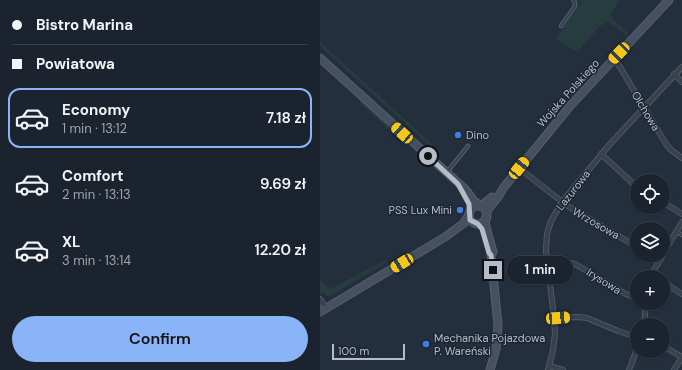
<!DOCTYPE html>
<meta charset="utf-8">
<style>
:root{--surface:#1b232e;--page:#282f3a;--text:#f1f3f6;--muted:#a0a4aa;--line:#39404a;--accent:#8ab4f8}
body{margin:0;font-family:"DM Sans",sans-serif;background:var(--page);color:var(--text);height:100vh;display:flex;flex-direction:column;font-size:15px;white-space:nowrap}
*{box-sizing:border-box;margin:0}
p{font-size:13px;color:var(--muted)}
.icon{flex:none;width:22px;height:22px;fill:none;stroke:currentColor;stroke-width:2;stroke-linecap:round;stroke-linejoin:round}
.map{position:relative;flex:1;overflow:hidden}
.details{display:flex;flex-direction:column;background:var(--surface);width:320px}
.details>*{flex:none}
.banner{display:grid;align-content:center;height:88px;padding:0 12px;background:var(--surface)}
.buttons{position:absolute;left:310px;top:174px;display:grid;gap:8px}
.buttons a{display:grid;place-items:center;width:40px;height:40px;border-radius:50%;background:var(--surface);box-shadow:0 1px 3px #0004,0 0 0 1px var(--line);font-size:20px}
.scale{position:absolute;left:12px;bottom:10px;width:73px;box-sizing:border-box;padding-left:4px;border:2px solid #b4bcc9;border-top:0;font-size:11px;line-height:14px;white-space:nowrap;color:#b4bcc9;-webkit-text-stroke:3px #1d2633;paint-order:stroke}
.end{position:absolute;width:18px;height:18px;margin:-9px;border:5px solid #b4bcc9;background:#111;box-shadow:0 0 0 2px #111}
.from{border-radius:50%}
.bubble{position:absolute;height:28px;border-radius:14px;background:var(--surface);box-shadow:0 1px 3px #0004,0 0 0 1px var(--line);font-size:13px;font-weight:600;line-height:28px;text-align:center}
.car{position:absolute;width:12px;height:24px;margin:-12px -6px;border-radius:5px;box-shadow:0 0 3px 1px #0007;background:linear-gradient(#f5c518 24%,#345 0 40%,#f5c518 0 76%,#345 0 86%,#f5c518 0)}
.banner b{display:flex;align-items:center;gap:14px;height:38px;font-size:15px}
.banner b+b{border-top:1px solid var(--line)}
.banner i{width:10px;height:10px;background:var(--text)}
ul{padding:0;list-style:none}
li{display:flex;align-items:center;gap:12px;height:60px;margin:0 8px 6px;padding:0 4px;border:2px solid transparent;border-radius:12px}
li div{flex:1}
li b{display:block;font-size:15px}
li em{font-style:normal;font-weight:600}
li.active{border-color:var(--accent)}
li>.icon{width:36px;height:36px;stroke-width:1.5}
.cta{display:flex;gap:8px;margin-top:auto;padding:8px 12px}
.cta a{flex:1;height:46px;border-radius:24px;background:var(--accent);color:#111;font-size:16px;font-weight:600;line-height:46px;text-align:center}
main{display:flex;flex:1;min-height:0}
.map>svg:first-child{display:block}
.green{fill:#263c3f}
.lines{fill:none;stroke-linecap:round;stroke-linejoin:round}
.lane-casing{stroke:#565f6c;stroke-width:4.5}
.street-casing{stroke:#565f6c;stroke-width:6}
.secondary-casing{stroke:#565f6c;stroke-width:9}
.lane{stroke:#38414e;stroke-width:2.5}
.street{stroke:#38414e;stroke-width:4.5}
.secondary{stroke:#465061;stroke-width:7}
.route{stroke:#b4bcc9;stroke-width:5}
.shop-dot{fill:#3f7fe0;stroke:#1d2633;stroke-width:1.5}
.labels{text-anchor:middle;stroke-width:3;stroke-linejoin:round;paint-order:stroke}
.street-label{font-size:11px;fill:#b4bcc9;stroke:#1d2633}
.poi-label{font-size:11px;fill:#b4bcc9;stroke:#1d2633;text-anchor:start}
</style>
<main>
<section class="details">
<div class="banner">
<b><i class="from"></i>Bistro Marina</b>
<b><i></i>Powiatowa</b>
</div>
<ul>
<li class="active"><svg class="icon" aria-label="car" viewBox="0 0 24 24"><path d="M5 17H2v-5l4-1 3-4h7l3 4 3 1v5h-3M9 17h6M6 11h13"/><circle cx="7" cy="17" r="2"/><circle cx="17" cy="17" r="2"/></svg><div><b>Economy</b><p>1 min · 13:12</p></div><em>7.18 zł</em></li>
<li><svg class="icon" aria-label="car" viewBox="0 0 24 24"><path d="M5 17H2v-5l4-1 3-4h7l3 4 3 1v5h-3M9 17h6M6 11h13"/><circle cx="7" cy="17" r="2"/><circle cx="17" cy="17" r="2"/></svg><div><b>Comfort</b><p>2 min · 13:13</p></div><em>9.69 zł</em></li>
<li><svg class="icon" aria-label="car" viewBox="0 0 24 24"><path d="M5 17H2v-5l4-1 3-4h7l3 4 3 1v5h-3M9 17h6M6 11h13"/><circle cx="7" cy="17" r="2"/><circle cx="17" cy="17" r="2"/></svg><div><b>XL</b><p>3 min · 13:14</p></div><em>12.20 zł</em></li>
</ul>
<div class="cta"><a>Confirm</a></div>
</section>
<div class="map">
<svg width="362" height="370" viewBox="0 0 362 370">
<rect width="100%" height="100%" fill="#242f3e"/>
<g class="green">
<path d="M259 0H299C298 6 292 8 291 15L293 19 308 33 306 35 288 22 280 26 257 52 236 39 261 2Z"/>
<path d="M0 42 114 146 112 148 0 46Z"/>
<path d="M42 101 87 141V146L39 102Z"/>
<path d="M65 260 66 263 10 296H7L3 293 0 294V280L11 289Z"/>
</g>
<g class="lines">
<g class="lane-casing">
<g id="lane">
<path d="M241 26 255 6V2L253 0"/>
<path d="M127 172 148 146"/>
<path d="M357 232 362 235"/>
</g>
</g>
<g class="street-casing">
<g id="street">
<path d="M294 59 300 67 346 144 351 150 362 158"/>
<path d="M354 74 362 82"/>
<path d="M281 154 317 187"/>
<path d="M199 168 246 205 317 247"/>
<path d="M343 202 362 214"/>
<path d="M343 254 362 222"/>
<path d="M331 255 340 260"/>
<path d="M228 265 249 263 255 264 306 294 317 298"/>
<path d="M330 277 343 255"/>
<path d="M343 282 362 294"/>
<path d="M0 299 6 308"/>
<path d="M234 318 259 317 267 318 298 331 317 337"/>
<path d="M324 325 326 303"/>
<path d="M343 346 362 357 354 370"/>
<path d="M229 366 243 370"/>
<path d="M228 370 233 350 235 334 234 318 226 250 227 234 231 221 242 202 290 144 362 67"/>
<path d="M309 370 317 349"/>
</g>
</g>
<g class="secondary-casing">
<g id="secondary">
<path d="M0 58 145 189 154 201 161 206 172 197"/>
<circle cx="158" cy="215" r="9"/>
<path d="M166 212 178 197 184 187 251 105 349 0"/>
<path d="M165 219 166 227 173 252 171 255 178 325 176 349 170 370"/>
<path d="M0 312 125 237 144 223 149 215"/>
</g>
</g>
<use href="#lane" class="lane"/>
<use href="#street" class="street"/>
<use href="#secondary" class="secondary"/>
</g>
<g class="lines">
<path class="route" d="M108 156 138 184 149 204 150 220 158 224 162 229 169 253 171 255 173 270"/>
</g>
<g class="shop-dot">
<circle cx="138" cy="135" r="4"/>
<circle cx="140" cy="210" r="4"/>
<circle cx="106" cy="344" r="4"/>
</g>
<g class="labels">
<g class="street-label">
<text transform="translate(248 93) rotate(-48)" y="4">Wojska Polskiego</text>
<text transform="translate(326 111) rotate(59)" y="4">Olchowa</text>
<text transform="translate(253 190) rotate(-52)" y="4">Lazurowa</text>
<text transform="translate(276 223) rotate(30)" y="4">Wrzosowa</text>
<text transform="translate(284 281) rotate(32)" y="4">Irysowa</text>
</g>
<g class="poi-label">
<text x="146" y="139">Dino</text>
<text x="132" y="214" text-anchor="end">PSS Lux Mini</text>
<text x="114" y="342">Mechanika Pojazdowa<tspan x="114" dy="13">P. Wareński</tspan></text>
</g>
</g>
</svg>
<div class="buttons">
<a><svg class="icon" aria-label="locate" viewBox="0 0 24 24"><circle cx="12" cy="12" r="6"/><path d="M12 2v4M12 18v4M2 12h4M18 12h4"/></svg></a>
<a><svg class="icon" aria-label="layers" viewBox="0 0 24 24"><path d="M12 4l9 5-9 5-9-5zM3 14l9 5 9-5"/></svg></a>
<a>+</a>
<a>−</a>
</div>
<div class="scale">100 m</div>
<i class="end from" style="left:108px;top:156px"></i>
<i class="end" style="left:173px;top:270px"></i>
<div class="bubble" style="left:187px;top:256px;width:66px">1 min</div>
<i class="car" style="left:299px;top:53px;rotate:224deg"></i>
<i class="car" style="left:82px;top:133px;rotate:312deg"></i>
<i class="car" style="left:199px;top:168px;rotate:39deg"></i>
<i class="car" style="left:82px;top:263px;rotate:239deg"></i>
<i class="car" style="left:238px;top:318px;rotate:86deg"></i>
</div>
</main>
